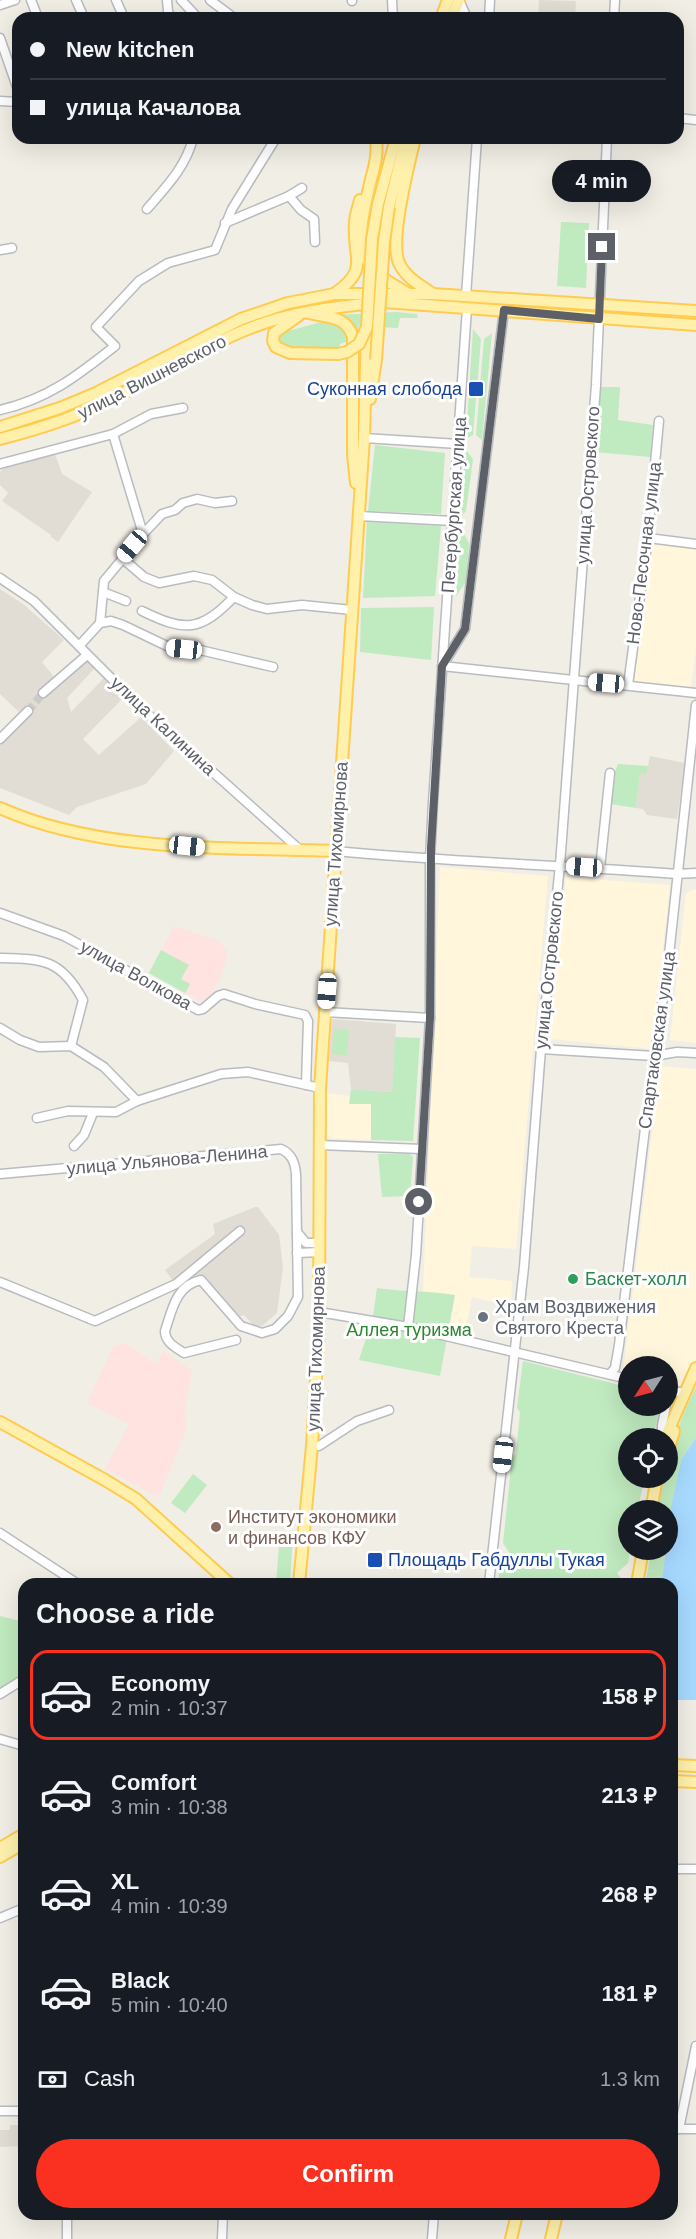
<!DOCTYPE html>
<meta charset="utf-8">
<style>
:root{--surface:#171b24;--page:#20242c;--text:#f1f3f6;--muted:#9ea1a6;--line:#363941;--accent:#fa3021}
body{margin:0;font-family:Helvetica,sans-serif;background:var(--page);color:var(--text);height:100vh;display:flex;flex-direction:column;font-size:22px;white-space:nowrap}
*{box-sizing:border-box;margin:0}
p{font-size:20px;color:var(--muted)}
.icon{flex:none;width:33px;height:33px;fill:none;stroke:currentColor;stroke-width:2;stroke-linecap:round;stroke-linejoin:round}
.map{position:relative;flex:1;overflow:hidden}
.sheet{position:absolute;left:18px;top:1578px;width:660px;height:642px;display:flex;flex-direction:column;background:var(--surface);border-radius:18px;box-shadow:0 6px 24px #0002}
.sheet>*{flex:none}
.banner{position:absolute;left:12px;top:12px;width:672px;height:132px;border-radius:18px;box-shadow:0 6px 24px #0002;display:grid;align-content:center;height:132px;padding:0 18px;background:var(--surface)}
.needle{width:39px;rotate:234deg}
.fabs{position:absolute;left:618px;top:1356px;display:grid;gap:12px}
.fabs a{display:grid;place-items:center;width:60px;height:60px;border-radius:50%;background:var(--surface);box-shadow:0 6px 24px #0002;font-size:30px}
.end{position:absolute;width:27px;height:27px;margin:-14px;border:8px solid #5d6167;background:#fff;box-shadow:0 0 0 3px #fff}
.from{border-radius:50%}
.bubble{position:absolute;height:42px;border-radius:21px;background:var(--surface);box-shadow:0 6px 24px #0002;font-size:20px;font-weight:700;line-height:42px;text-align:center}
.car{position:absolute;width:18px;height:36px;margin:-18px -9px;border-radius:8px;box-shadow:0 0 4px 2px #0007;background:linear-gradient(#fff 24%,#345 0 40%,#fff 0 76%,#345 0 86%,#fff 0)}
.banner b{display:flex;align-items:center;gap:21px;height:57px;font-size:22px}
.banner b+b{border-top:2px solid var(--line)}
.banner i{width:15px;height:15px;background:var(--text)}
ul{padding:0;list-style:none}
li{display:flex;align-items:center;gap:18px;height:90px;margin:0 12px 9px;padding:0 6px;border:3px solid transparent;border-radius:18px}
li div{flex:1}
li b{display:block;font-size:22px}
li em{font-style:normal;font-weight:700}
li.active{border-color:var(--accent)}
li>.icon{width:54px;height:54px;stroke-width:1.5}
h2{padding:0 18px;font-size:27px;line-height:72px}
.pay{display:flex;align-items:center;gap:15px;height:66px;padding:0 18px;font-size:22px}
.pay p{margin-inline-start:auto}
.primary-button{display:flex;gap:12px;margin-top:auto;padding:12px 18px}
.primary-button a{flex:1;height:69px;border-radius:36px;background:var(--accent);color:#fff;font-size:24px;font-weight:700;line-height:69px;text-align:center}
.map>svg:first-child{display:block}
.commercial{fill:#fff6dc}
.education{fill:#e1ddd4}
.medical{fill:#fee3e1}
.green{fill:#c0eabf}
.water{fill:#a7d9ff}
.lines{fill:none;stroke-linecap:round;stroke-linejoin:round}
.minor-tunnel{stroke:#cccbc6;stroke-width:8;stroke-dasharray:8 4;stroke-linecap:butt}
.minor-casing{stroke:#b8bbc0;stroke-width:11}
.major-casing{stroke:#ffcc50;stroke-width:14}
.minor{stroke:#fff;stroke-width:8}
.major{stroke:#fff1ac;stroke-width:10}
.major-bridge-casing{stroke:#ffcc50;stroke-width:14;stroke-linecap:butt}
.major-bridge{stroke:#fff1ac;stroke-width:10}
.route{stroke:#5d6167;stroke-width:8}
.transit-dot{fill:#1a4fb4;stroke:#fff;stroke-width:2}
.leisure-dot{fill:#2e9e5b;stroke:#fff;stroke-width:2}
.worship-dot{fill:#6b7280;stroke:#fff;stroke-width:2}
.education-dot{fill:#8d6e63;stroke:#fff;stroke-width:2}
.labels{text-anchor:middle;stroke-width:6;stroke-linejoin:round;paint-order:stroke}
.street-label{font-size:18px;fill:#5d6167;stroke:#fff}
.transit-label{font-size:18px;fill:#164399;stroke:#fff;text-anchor:end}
.leisure-label{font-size:18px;fill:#27864d;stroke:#fff;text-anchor:start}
.worship-label{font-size:18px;fill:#5b616d;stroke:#fff;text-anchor:start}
.park-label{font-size:18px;fill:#2c8630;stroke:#fff}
.education-label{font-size:18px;fill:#785e54;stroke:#fff;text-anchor:start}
</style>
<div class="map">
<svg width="696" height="2239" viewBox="0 0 696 2239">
<rect width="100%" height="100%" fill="#f1eee5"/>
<g class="commercial">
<path d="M651 542 696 546V649L691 688 632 682Z"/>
<path d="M440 867 548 876 516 1249 472 1246 469 1277 512 1281 511 1306 472 1297 465 1333 449 1329 455 1295 423 1291Z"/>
<path d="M566 877 670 885 652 1049 549 1039Z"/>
<path d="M696 889V1043L670 1040 686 893Z"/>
<path d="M660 1066 696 1069V1358L684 1387 668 1383V1366H628V1373L623 1372Z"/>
<path d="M327 1093 350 1096V1104H371V1140L327 1138Z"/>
</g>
<g class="education">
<path d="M539 0 576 1 575 18H538Z"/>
<path d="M55 454 62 474 92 492 58 542 51 537V535L2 501 8 493 0 485V472L4 468Z"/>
<path d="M0 589 23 604 64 640 42 662 54 677 43 689 48 694 87 661 94 669 67 698 71 712 104 678 123 698 83 739 99 755 141 717 174 751 146 784 77 807 69 815 0 788V745L31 713 25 707 19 712 0 694Z"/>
<path d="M650 756 685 763 677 819 647 815 643 809 636 808 640 773 646 774Z"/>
<path d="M332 1019 396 1024 392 1092 351 1089 348 1063 329 1061Z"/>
<path d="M255 1207H258L279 1235 283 1267 277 1313 262 1326H254L244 1315 235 1318 205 1277 198 1275 177 1286 165 1270 215 1234 213 1224Z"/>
<path d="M10 2125H24V2146L0 2147V2130H10Z"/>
</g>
<g class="medical">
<path d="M174 926 219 941 228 953 221 976 212 993 202 1002 149 973Z"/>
<path d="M124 1343 156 1363 164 1351 192 1371 185 1409 187 1428 159 1497 105 1469 129 1424 87 1403 113 1346Z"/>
</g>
<g class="green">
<path d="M561 222 589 223 586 288 557 286Z"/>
<path d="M397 312 417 314 418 318H400L398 328 359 326V332L354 338 336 315Z"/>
<path d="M321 322H332L345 327 349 341 340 344 338 351 282 350 275 337 277 334Z"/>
<path d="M473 329 481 339 473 435 466 439Z"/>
<path d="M492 333 482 440 476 435 484 339Z"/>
<path d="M600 387H620L618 420 653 425 650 457 595 452Z"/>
<path d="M375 445 445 453 441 514 368 511Z"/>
<path d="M465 449 473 459 466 511 461 517Z"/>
<path d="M367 522 441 526 435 596 363 598Z"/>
<path d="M460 527 469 543 466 582 456 596Z"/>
<path d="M434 607 431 660 360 652 361 608Z"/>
<path d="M618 764 648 766 646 775 640 773 636 808 611 804 613 777Z"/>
<path d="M161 950 189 965 181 979 190 984 185 993 149 973Z"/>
<path d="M334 1029 349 1030 347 1055 332 1054Z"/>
<path d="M395 1037 420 1038 413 1141 371 1140V1104H349L351 1089 392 1092Z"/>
<path d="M378 1154H410L413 1157 410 1196 382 1197Z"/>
<path d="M377 1288C403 1292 429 1291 455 1295L440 1376 359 1360 373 1316Z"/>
<path d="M523 1361 628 1387V1406H660L653 1438H628V1478H644L638 1510H628V1550H630L628 1563 617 1573 625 1584H498L501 1561 510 1554 503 1543 512 1458 516 1454 520 1412 517 1408Z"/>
<path d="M696 1387V1438L681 1460 668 1525V1510H658L664 1478H668C668 1446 683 1415 696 1387Z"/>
<path d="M193 1474 207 1485 185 1513 171 1503Z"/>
<path d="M280 1535 293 1536 290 1584H276Z"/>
<path d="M651 1550H666L662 1579 657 1582 646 1580Z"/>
<path d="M0 1616 24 1622V1674L0 1689Z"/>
</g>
<path class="water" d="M696 1438V1700H672V1584H657L662 1578 666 1550H668V1522L681 1460Z"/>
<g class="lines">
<path class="minor-tunnel" d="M28 711 43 693"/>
<g class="minor-casing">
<g id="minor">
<path d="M31 0 38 18"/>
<path d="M76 0 84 18"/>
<path d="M116 0 124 18"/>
<path d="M167 0 168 11 171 18"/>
<path d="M181 0 198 18"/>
<path d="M210 0 234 18"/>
<path d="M392 0 393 18"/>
<path d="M459 0 467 18"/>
<path d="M352 1V0"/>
<path d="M0 5 15 0"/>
<path d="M489 18 490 0"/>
<path d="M614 18 615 0"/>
<path d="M0 38 18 90"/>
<path d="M0 101 18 102"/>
<path d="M678 118 696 120"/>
<path d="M289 196 301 210 314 219 315 242"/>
<path d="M147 209C166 187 186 167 193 138"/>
<path d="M225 223 289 196 302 188"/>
<path d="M0 250 12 248"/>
<path d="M466 296 477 138"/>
<path d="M0 410C48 399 77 376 115 346L96 327 139 281 168 263 215 250 232 209 276 138"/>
<path d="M113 434 143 534"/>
<path d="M364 438 458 444"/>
<path d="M0 464 113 434 151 414 183 408"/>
<path d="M359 516 453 521"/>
<path d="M648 538 696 544"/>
<path d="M122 558 144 577 159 583 194 576 212 580 234 597 252 605 267 609 302 605 352 610"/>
<path d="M0 578 34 601 139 706 299 849"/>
<path d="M103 592 126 601"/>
<path d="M142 611C185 632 200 632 234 597"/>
<path d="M100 623 111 621 123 625 169 647 200 650 273 667"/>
<path d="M79 646 100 623 104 581 143 534 162 514 175 510 183 503 197 499 215 503 232 501"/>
<path d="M444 663 465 629 504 310"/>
<path d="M442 666 696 693"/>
<path d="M628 685 648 538 659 421"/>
<path d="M43 693 87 655"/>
<path d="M0 739 28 711"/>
<path d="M336 851C450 862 563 865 677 874L696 873"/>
<path d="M600 868 610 773"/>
<path d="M0 913 64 936 198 1010 203 1009 218 996 224 994 255 1004 305 1015 308 1021 306 1085"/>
<path d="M0 958C43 959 61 959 83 1000L71 1046"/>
<path d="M325 1012 430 1018"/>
<path d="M0 1028 20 1040 39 1047 71 1046 104 1067 137 1101"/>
<path d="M541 1049 654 1056 677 1052 696 1053"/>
<path d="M37 1118 68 1111 116 1112 137 1101 221 1074 248 1072 320 1088"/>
<path d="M319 1145 422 1149"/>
<path d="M74 1146 84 1135 93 1113"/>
<path d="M0 1174 281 1149C292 1154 295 1163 296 1174L298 1297 288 1316 275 1329 262 1333 241 1326 201 1280C176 1285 172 1310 165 1331 165 1342 175 1347 184 1353L236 1340"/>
<path d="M297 1232 306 1243H320"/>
<path d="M297 1253 320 1252"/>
<path d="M0 1282 95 1321 176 1284 240 1231"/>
<path d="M319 1312 408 1327 628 1379"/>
<path d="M408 1327 416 1255 430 1018V859L433 802 467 308"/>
<path d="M610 1374 615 1368 619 1345 649 1095 669 955 696 705"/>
<path d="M668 1390 684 1393"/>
<path d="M662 1438V1425L666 1406"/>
<path d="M312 1446H319L357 1421 389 1410"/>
<path d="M0 1533 78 1584"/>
<path d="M489 1584 524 1267 541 1049 560 865 596 385 607 138"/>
<path d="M0 1694 24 1679"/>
<path d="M0 1739 24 1746"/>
<path d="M672 1869H696"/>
<path d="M0 1918 24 1908"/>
<path d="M0 2111H24"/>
<path d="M672 2129H696"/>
<path d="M679 2129 696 2046"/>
<path d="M67 2214V2239"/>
<path d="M222 2239 223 2214"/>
<path d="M432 2239 434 2214"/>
</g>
</g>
<g class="major-casing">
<g id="major">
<path d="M441 18 448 0"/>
<path d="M452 18 459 0"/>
<path d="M376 138C378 153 375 165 371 179 365 208 349 251 378 274 387 282 399 288 409 294"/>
<path d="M415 138C409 164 389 240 399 263 405 277 421 286 433 294"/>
<path d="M378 204 396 138"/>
<path d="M389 207 406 138"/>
<path d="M334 294C371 269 352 258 355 223 355 216 358 208 360 200"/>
<path d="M309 313C328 318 346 315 353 337V455L356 483"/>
<path d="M298 316 274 333 273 341 276 347 290 353 338 354"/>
<path d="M370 399 376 360"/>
<path d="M0 427 60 408 96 393 241 319 288 303 334 294H433L696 311"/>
<path d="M0 439C35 430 71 419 104 403 158 377 209 341 267 322 305 310 344 306 384 302L696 325"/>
<path d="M0 808C100 853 228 847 336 851"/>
<path d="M0 1422 105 1480 136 1499 230 1584"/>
<path d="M665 1438 696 1368"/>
<path d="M668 1451 674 1431"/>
<path d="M651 1510 657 1478"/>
<path d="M299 1584 312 1446 319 1327 320 1088 364 438 367 327"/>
<path d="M637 1584 643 1550"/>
<path d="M672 1765 696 1766"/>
<path d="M672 1781 696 1782"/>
<path d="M0 1848 24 1834"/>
<path d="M0 1857 24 1843"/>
<path d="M511 2239 517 2214"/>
<path d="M551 2239 557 2214"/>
</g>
</g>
<use href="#minor" class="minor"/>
<use href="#major" class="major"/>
<g class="major-bridge-casing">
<g id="major-bridge">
<path d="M338 354 347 352 359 344 367 327 372 239 378 204"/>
<path d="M376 360 384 242 389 207"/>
</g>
</g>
<use href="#major-bridge" class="major-bridge"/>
</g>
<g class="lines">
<path class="route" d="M419 1202 430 1018 431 848 442 666 465 629 504 310 599 319 602 247"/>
</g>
<g class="transit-dot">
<rect x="468" y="381" width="16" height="16" rx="3"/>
<rect x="367" y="1552" width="16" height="16" rx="3"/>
</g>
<circle class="leisure-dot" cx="573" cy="1279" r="6"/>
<circle class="worship-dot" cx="483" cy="1317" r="6"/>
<circle class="education-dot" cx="216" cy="1527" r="6"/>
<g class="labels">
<g class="street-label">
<text transform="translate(152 377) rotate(-27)" y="6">улица Вишневского</text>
<text transform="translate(588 485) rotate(-86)" y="6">улица Островского</text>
<text transform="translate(454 505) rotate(-86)" y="6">Петербургская улица</text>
<text transform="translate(644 553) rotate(-83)" y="6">Ново-Песочная улица</text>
<text transform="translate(163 726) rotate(43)" y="6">улица Калинина</text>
<text transform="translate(336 844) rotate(-86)" y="6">улица Тихомирнова</text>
<text transform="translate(549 970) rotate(-84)" y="6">улица Островского</text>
<text transform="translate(136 975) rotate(29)" y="6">улица Волкова</text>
<text transform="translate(657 1040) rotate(-82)" y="6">Спартаковская улица</text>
<text transform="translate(167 1160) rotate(-5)" y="6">улица Ульянова-Ленина</text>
<text transform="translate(316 1349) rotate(-88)" y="6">улица Тихомирнова</text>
</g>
<g class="transit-label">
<text x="462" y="395">Суконная слобода</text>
<text x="388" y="1566" text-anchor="start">Площадь Габдуллы Тукая</text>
</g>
<g class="leisure-label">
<text x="585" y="1285">Баскет-холл</text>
</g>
<g class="worship-label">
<text x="495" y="1313">Храм Воздвижения<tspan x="495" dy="21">Святого Креста</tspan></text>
</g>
<g class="park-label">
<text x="409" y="1336">Аллея туризма</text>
</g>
<g class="education-label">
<text x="228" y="1523">Институт экономики<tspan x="228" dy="21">и финансов КФУ</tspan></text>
</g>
</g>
</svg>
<div class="fabs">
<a><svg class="needle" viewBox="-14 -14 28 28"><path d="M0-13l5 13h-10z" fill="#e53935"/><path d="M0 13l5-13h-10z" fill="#9ea1a6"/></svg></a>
<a><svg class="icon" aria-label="locate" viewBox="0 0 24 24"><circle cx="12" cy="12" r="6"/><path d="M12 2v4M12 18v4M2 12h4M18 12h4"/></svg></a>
<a><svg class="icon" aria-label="layers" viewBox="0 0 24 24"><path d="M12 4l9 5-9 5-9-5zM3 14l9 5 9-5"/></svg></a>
</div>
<i class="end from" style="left:419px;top:1202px"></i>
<i class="end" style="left:602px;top:247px"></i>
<div class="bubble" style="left:552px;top:160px;width:99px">4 min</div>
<i class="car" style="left:132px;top:546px;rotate:220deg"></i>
<i class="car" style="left:184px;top:649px;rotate:276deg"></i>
<i class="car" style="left:606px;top:683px;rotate:275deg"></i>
<i class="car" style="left:187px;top:846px;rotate:96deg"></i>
<i class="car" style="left:584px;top:867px;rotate:274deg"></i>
<i class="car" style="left:327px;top:991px;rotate:184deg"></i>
<i class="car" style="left:503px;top:1455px;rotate:187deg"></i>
<div class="banner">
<b><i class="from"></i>New kitchen</b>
<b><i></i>улица Качалова</b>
</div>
<section class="sheet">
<h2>Choose a ride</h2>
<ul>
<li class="active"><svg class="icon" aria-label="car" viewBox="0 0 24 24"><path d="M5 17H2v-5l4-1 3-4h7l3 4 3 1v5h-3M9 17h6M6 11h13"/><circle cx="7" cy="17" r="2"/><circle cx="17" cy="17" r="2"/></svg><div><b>Economy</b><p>2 min · 10:37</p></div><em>158 ₽</em></li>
<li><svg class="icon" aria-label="car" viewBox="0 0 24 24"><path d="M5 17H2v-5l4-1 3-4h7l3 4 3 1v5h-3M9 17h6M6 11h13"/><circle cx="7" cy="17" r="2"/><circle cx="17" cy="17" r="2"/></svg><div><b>Comfort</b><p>3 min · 10:38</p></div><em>213 ₽</em></li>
<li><svg class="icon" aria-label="car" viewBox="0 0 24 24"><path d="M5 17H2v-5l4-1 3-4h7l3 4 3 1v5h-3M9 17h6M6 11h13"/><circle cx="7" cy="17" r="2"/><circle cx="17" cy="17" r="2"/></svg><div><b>XL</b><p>4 min · 10:39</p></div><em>268 ₽</em></li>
<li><svg class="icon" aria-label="car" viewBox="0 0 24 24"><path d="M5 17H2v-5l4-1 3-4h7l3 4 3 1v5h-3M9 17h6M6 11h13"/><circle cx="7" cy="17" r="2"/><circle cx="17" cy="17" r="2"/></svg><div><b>Black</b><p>5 min · 10:40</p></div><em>181 ₽</em></li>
</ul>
<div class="pay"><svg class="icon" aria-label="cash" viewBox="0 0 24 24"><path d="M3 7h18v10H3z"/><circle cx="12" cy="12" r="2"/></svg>Cash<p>1.3 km</p></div>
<div class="primary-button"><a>Confirm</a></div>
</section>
</div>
